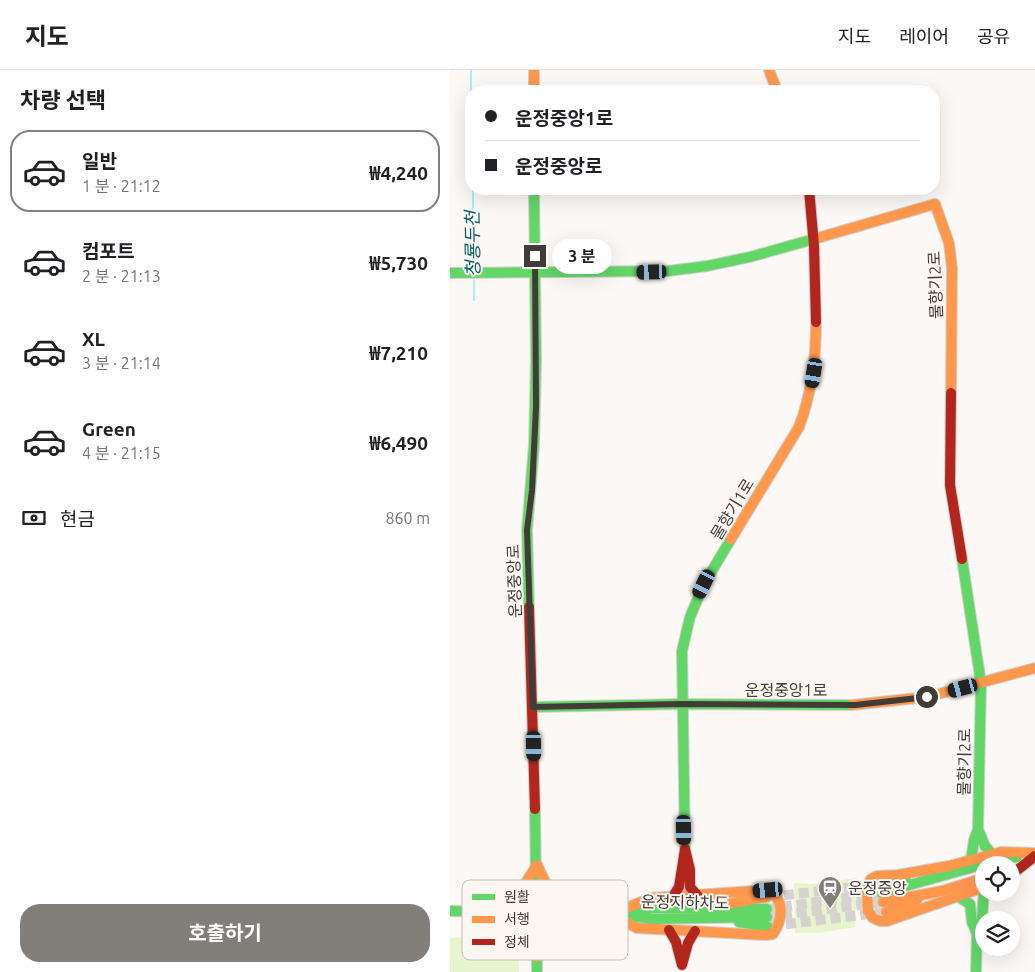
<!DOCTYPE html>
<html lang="ko">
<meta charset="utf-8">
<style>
:root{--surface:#fff;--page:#f6f6f6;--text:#202124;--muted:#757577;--line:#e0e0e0;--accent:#827e7a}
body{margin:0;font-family:Ubuntu,"Noto Sans KR",sans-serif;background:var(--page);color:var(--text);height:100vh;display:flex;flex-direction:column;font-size:19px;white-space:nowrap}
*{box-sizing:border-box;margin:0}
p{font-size:16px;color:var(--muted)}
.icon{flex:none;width:28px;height:28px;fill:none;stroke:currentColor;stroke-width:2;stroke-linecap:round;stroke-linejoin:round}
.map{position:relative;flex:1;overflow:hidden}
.details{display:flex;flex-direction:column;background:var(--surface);width:450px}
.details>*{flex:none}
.guide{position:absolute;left:15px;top:15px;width:475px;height:110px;border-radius:20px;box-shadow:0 5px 20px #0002;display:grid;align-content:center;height:110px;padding:0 20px;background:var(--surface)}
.fabs{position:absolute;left:525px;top:786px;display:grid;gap:10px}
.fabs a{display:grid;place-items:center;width:45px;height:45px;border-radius:50%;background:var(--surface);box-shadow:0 5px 20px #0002;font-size:25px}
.end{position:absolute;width:22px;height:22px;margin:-11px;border:6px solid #413c38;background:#fff;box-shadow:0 0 0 2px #fff}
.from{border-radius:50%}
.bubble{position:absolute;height:35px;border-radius:18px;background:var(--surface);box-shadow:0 5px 20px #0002;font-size:16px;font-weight:700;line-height:35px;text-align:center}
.car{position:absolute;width:15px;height:30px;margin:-15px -8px;border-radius:6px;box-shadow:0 0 4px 1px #0007;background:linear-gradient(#222 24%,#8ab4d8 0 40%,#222 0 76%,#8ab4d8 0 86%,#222 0)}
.guide b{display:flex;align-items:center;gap:18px;height:48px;font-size:19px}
.guide b+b{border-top:1px solid var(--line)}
.guide i{width:12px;height:12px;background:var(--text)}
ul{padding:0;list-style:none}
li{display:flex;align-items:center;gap:15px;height:82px;margin:0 10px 8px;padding:0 10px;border:2px solid transparent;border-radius:20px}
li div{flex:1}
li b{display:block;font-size:19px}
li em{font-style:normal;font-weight:700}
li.current{border-color:var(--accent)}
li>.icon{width:45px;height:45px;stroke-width:1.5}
h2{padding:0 20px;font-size:22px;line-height:60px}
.pay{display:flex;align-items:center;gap:12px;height:55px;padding:0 20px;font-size:19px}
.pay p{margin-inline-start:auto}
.action{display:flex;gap:10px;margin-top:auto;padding:10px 20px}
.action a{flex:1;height:58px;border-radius:20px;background:var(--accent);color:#fff;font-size:20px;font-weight:700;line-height:58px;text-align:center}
header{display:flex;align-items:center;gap:30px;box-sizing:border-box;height:70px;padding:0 25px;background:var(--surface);border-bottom:1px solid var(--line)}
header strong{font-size:24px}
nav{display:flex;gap:28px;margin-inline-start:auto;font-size:18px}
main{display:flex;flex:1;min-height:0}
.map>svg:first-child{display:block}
.green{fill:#e7f4cd}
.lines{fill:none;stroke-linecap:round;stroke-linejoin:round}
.stream{stroke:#aaeff6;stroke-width:2}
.secondary-tunnel{stroke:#d6d2cf;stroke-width:10;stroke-dasharray:10 5;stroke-linecap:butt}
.fast-casing{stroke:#d3cfcb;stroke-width:12}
.slow-casing{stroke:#d3cfcb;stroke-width:12}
.jam-casing{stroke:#d3cfcb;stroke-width:12}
.fast{stroke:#63d668;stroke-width:10}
.slow{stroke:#ff974d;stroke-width:10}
.jam{stroke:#b3261e;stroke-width:10}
.route{stroke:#413c38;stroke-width:6}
.labels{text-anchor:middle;stroke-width:4;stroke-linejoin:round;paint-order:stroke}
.street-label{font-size:16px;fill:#413c38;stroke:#fdf7f3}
.poi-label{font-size:16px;fill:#413c38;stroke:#fdf7f3;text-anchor:start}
.water-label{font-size:18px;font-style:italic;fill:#035f67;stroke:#fdf7f3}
.key{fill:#fdf7f3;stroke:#c5bfbb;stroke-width:1}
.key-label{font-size:14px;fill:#413c38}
</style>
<header>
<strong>지도</strong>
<nav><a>지도</a><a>레이어</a><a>공유</a></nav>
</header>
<main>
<section class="details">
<h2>차량 선택</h2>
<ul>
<li class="current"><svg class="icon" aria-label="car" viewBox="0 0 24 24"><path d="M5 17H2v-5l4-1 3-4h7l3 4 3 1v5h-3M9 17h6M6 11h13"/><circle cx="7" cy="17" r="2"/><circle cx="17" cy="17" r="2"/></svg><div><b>일반</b><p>1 분 · 21:12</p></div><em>₩4,240</em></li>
<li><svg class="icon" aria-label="car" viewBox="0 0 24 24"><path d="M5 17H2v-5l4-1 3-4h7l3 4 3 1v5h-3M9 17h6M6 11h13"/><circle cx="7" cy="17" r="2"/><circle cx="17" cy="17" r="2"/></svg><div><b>컴포트</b><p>2 분 · 21:13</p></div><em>₩5,730</em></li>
<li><svg class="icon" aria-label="car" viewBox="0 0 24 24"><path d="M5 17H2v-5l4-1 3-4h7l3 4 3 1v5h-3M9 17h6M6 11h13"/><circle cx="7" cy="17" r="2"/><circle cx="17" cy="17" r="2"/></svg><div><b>XL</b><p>3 분 · 21:14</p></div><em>₩7,210</em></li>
<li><svg class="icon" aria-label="car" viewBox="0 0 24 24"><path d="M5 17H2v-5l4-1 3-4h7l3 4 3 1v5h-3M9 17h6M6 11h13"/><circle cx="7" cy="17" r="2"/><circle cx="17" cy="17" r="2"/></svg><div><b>Green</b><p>4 분 · 21:15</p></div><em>₩6,490</em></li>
</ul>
<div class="pay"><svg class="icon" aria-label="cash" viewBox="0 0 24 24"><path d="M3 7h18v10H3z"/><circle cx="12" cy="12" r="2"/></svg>현금<p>860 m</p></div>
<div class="action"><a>호출하기</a></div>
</section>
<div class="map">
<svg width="585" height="902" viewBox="0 0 585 902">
<rect width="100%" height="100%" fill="#fbf8f5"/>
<g class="green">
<path d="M407 808 405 857 370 863H345L344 813 363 814Z"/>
<path d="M45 865C66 871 69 881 69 902H0V868Z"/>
</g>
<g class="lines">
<g class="stream">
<path d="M21 0V21"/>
<path d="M23 119V200"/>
<path d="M24 207V230"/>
</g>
<g class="secondary-tunnel">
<path d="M319 827 430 814"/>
<path d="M317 839 431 823"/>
<path d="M317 847 433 832"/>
<path d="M321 856 436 842"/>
</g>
<g class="fast-casing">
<g id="fast">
<path d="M0 203 218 201 257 196 300 187 371 167"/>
<path d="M512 489 531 613 528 759"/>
<path d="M79 537 77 460 84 375 86 290 84 119"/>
<path d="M83 637 232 634 402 635"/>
<path d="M85 739 87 902"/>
<path d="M235 779 232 581 240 547 254 514 281 469"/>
<path d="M521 790 524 770 528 759 535 776 542 784"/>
<path d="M430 814 456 811"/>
<path d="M431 823 552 789 567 787"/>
<path d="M507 826 520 834 522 852 527 864 532 850 534 819"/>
<path d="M317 839 202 838 175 845 201 849 317 847"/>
<path d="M0 841 166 845"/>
<path d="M289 852 318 857"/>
<path d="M526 902 527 864"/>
</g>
</g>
<g class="slow-casing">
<g id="slow">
<path d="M84 0V21"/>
<path d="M319 0 327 21"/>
<path d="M371 167 485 134 499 173 502 198 501 323"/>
<path d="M281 469 349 357C362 323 366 289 366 252"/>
<path d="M402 635 477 627 585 598"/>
<path d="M87 795 98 818 104 825 135 844 104 863 87 887 72 865 44 842 70 822Z"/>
<path d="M534 817 437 851H430L423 848 418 841 417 818 421 809 427 806 448 805 499 796 551 782 585 783"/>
<path d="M318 820C335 830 333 849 323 864L316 865 187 858 161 844 201 828Z"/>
<path d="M433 832 492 821 534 808"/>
<path d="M278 834 317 827"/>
<path d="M436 842 467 830"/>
</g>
</g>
<g class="jam-casing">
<g id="jam">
<path d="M359 119 364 176 366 252"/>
<path d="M501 323 500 415 512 489"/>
<path d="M79 537 85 739"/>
<path d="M561 805 585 786"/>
<path d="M222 828 229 817 235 779 240 800V817L248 826"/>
<path d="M219 860 226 872 232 895 238 873 245 861"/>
</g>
</g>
<use href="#fast" class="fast"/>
<use href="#slow" class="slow"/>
<use href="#jam" class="jam"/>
</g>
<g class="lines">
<path class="route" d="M85 186 86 337 82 420 77 460 83 637 232 634 405 635 477 627"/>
</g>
<defs>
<g id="station-pin" transform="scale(1.25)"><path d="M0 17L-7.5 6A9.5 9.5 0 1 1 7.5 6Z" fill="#827e7a" stroke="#fdf7f3"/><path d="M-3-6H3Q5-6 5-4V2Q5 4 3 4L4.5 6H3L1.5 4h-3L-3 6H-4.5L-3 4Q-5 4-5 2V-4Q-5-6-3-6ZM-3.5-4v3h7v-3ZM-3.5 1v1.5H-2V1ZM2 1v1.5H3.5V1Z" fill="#fff"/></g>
</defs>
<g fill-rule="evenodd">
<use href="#station-pin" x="380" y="818"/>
</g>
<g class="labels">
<g class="street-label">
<text transform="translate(485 215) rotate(-92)" y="6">물향기2로</text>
<text transform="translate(282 439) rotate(-59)" y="6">물향기1로</text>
<text transform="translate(64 511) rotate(-92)" y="6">운정중앙로</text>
<text x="336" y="626">운정중앙1로</text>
<text transform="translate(514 692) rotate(-89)" y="6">물향기2로</text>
<text transform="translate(235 832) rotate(1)" y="6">운정지하차도</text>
</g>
<g class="poi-label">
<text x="398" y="824">운정중앙</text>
</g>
<g class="water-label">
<text transform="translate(23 174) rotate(-91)" y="6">청룡두천</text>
</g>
</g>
<rect x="12" y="810" width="166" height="80" rx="8" class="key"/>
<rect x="22" y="824" width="23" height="6" fill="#63d668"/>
<rect x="22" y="846" width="23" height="7" fill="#ff974d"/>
<rect x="22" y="869" width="23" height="6" fill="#b3261e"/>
<g class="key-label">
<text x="54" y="832">원활</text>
<text x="54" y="854">서행</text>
<text x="54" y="877">정체</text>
</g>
</svg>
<div class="fabs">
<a><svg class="icon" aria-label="locate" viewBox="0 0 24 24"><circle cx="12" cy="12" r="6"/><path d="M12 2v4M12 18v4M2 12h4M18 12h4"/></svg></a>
<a><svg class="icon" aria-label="layers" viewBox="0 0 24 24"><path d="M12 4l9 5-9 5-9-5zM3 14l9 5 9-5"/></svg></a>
</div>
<i class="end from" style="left:477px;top:627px"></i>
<i class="end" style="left:85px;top:186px"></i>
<div class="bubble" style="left:102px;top:169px;width:60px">3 분</div>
<i class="car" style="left:202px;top:202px;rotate:268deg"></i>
<i class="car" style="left:364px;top:303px;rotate:189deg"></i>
<i class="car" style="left:254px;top:514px;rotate:206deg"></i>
<i class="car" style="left:513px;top:618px;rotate:255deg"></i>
<i class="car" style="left:84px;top:676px;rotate:179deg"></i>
<i class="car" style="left:234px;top:760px;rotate:179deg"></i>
<i class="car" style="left:318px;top:820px;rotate:265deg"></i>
<div class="guide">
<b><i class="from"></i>운정중앙1로</b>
<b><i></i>운정중앙로</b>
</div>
</div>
</main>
